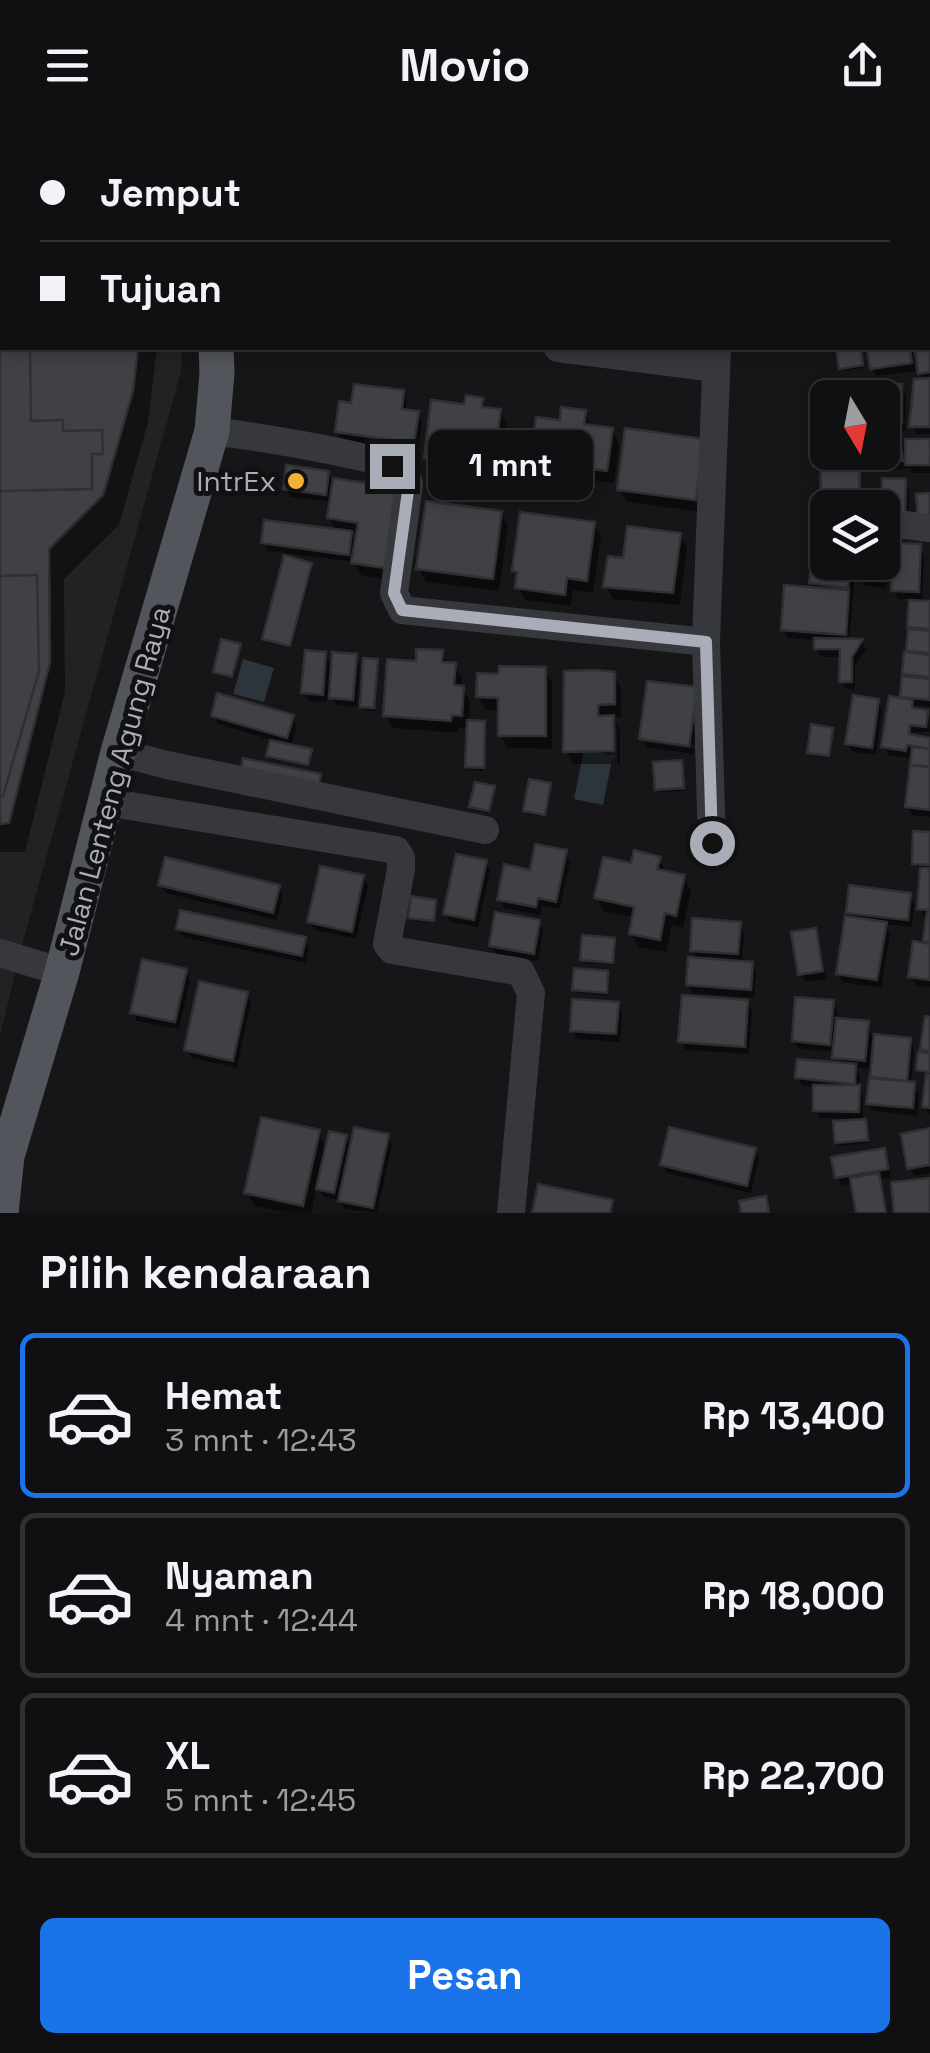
<!DOCTYPE html>
<html lang="id">
<meta charset="utf-8">
<style>
:root{--surface:#101012;--page:#1e1e20;--text:#f1f3f6;--muted:#9c9d9f;--line:#303032;--accent:#1a73e8}
body{margin:0;font-family:"Space Grotesk",sans-serif;background:var(--page);color:var(--text);height:100vh;display:flex;flex-direction:column;font-size:38px;white-space:nowrap}
*{box-sizing:border-box;margin:0}
p{font-size:32px;color:var(--muted)}
.icon{flex:none;width:55px;height:55px;fill:none;stroke:currentColor;stroke-width:2;stroke-linecap:round;stroke-linejoin:round}
.map{position:relative;height:1083px;overflow:hidden}
.drawer{display:flex;flex-direction:column;background:var(--surface);flex:1}
.drawer>*{flex:none}
.banner{position:absolute;left:0px;top:0px;width:930px;height:220px;box-shadow:0 5px 15px #0003,0 0 0 2px var(--line);display:grid;align-content:center;height:220px;padding:0 40px;background:var(--surface)}
.needle{width:65px;rotate:170deg}
.fabs{position:absolute;left:810px;top:250px;display:grid;gap:20px}
.fabs a{display:grid;place-items:center;width:90px;height:90px;border-radius:15px;background:var(--surface);box-shadow:0 5px 15px #0003,0 0 0 2px var(--line);font-size:50px}
.end{position:absolute;width:45px;height:45px;margin:-22px;border:12px solid #a8adb8;background:#111;box-shadow:0 0 0 5px #111}
.from{border-radius:50%}
.bubble{position:absolute;height:70px;border-radius:15px;background:var(--surface);box-shadow:0 5px 15px #0003,0 0 0 2px var(--line);font-size:32px;font-weight:800;line-height:70px;text-align:center}
.banner b{display:flex;align-items:center;gap:35px;height:95px;font-size:38px}
.banner b+b{border-top:2px solid var(--line)}
.banner i{width:25px;height:25px;background:var(--text)}
ul{padding:0;list-style:none}
li{display:flex;align-items:center;gap:30px;height:165px;margin:0 20px 15px;padding:0 20px;border:5px solid var(--line);border-radius:15px}
li div{flex:1}
li b{display:block;font-size:38px}
li em{font-style:normal;font-weight:800}
li.current{border-color:var(--accent)}
li>.icon{width:90px;height:90px;stroke-width:1.5}
h2{padding:0 40px;font-size:45px;line-height:120px}
.cta{display:flex;gap:20px;margin-top:auto;padding:20px 40px}
.cta a{flex:1;height:115px;border-radius:15px;background:var(--accent);color:#fff;font-size:40px;font-weight:800;line-height:115px;text-align:center}
header{display:flex;justify-content:space-between;align-items:center;height:130px;padding:0 40px;background:var(--surface);font-size:45px;font-weight:800}
.map>svg:first-child{display:block}
.built{fill:#222225}
.water{fill:#2c353c}
.shadow{fill:#0007;fill-rule:evenodd}
.building{fill:#404145;stroke:#303034;stroke-width:2.5}
.lines{fill:none;stroke-linecap:round;stroke-linejoin:round}
.minor{stroke:#37383d;stroke-width:28}
.major{stroke:#53555c;stroke-width:35}
.route{stroke:#a8adb8;stroke-width:12}
.poi-dot{fill:#f2b134;stroke:#111113;stroke-width:4}
.labels{text-anchor:middle;stroke-width:10;stroke-linejoin:round;paint-order:stroke}
.poi-label{font-size:28px;fill:#a8adb8;stroke:#111113;text-anchor:end}
.street-label{font-size:28px;fill:#a8adb8;stroke:#111113}
</style>
<header><svg class="icon" aria-label="menu" viewBox="0 0 24 24"><path d="M4 6h16M4 12h16M4 18h16"/></svg>Movio<svg class="icon" aria-label="share" viewBox="0 0 24 24"><path d="M12 15V3M7 8l5-5 5 5M5 13v7h14v-7"/></svg></header>
<div class="map">
<svg width="930" height="1083" viewBox="0 0 930 1083">
<rect width="100%" height="100%" fill="#161618"/>
<path class="built" d="M0 0 179 2H2V218H182L181 241 22 815 0 906Z"/>
<g class="water">
<path d="M243 529 274 538 264 572 233 564Z"/>
<path d="M584 620 613 625 603 675 574 669Z"/>
</g>
<g class="shadow">
<path d="M0 0H31L2 2V56Z"/>
<path d="M643 0H711V2H644Z"/>
<path d="M827 0H879L880 2H828Z"/>
<path d="M928 12 930 13V68L928 67Z"/>
<path d="M0 71H2V218H157L148 292 119 395 64 449 65 562 25 722H0Z"/>
<rect x="928" y="72" width="2" height="72"/>
<path d="M928 202H930V304H916L912 296 925 251 921 243 917 218H928Z"/>
<path d="M839 218H860L863 238 844 241Z"/>
<path d="M870 218H912L915 241 877 246 872 238Z"/>
<path d="M826 252 865 255 870 265 901 257 906 265 905 301H882V268H828L827 301 822 293Z"/>
<path d="M403 262 407 271 406 282 417 284 422 292 418 320 342 310 337 302 353 276Z"/>
<path d="M482 270 488 280 499 281 507 294 500 349 487 348 485 361 458 358 450 343 434 340 426 327 466 277Z"/>
<path d="M585 283 592 296 612 300 619 313 614 353 583 349 581 367 542 362 535 349 536 336 533 330 562 293Z"/>
<path d="M898 305 907 321 930 311V343H912L910 338 876 342 872 334Z"/>
<path d="M703 311 702 382 627 372 619 359Z"/>
<path d="M828 322H861V345H857L828 378V391L822 382 825 339 819 328Z"/>
<path d="M328 343 335 356H367L391 450 361 445 354 432 268 421 264 412 337 402 329 388 332 372 290 367 286 358ZM350 403 359 404 357 415Z"/>
<path d="M904 351 909 359 908 397 889 396Z"/>
<path d="M501 383 508 396 499 461 426 452 419 439Z"/>
<path d="M593 394 601 407 593 463 573 460 571 476 525 470 518 457 519 448 515 441Z"/>
<path d="M680 405 687 418 680 475 613 469 606 456Z"/>
<path d="M886 416 891 424 886 458 864 455 859 447 882 432Z"/>
<path d="M919 416 924 425 922 473 930 474V577L914 575 917 581 927 583 930 602H913V608L930 610V687L912 685 908 677 913 629 889 625 884 617 902 571 911 469H898L894 461Z"/>
<path d="M828 432H856L849 511H861L866 519 855 536V560L846 559 842 551V527H821L816 519V510L788 508 783 499 816 460 811 453Z"/>
<path d="M311 435 313 438 291 518 266 512 264 509Z"/>
<path d="M239 516 234 549 217 545 215 542Z"/>
<path d="M442 523 449 535 454 536 462 549 461 558 470 571 469 593H484L486 596 484 641 469 640 467 637 469 599 458 597V603L393 598 385 585 418 534Z"/>
<path d="M325 524 334 540 355 527 360 535 357 577 336 575 328 560 327 572 309 571 304 563Z"/>
<path d="M376 532 375 581 364 580 362 576Z"/>
<path d="M545 540 552 552V619L508 618 500 605 501 580H486L478 567 501 546Z"/>
<path d="M614 545 621 558V587H612L620 601V634H617V598H612V634H573L566 621Z"/>
<path d="M649 553 696 560 701 568 694 614 644 607V612L642 609Z"/>
<path d="M878 572 882 580 876 625 853 622 848 613Z"/>
<path d="M214 586 292 588 297 596 291 617 310 621V637L271 629 272 610 218 594Z"/>
<path d="M832 600 830 628 811 626 809 622Z"/>
<path d="M644 612 694 619 693 624 646 617Z"/>
<path d="M681 633 684 661 659 662 657 659Z"/>
<path d="M550 656 546 687 527 684 525 680Z"/>
<path d="M493 658 490 683 474 680 472 677Z"/>
<path d="M930 704V857L916 855 911 846 925 816 929 787H924L920 778 922 742 914 733Z"/>
<path d="M565 723 570 731 560 779 542 776 540 785 504 778 500 769 531 743Z"/>
<path d="M659 729 667 744 683 747 691 760 683 798 672 795 666 822 639 817 631 804 634 787 604 781 597 768 633 736Z"/>
<path d="M485 732 490 740 478 797 451 792 446 784Z"/>
<path d="M363 747 368 756 356 809 315 800 310 792Z"/>
<path d="M161 755 278 757 283 765 277 790 166 763Z"/>
<path d="M909 765 914 773 912 797 885 794 890 803 881 858 843 852 838 843 852 790 848 782Z"/>
<path d="M435 772V793L413 791 411 787Z"/>
<path d="M538 792 543 800 538 831 496 824 491 816Z"/>
<path d="M739 794 744 802 742 833 751 834 756 842 754 868 693 863 688 855 698 830 692 820Z"/>
<path d="M178 798 305 810 309 818 306 833 183 807Z"/>
<path d="M814 801 819 809 826 849 806 852 801 844Z"/>
<path d="M614 810V835L585 833 583 830Z"/>
<path d="M185 841 190 850 179 899 137 891 132 882Z"/>
<path d="M606 843 607 865 576 863 574 859Z"/>
<path d="M246 864 251 872 237 938 192 928 187 920Z"/>
<path d="M832 872 837 880 836 890 867 893 872 907 909 910 914 918 911 954 919 963 917 986 873 981 868 973 873 939 855 937 860 945 859 958 863 966V991L867 994 868 1013 839 1016 837 1013 850 989 820 988 816 980V957L802 956 798 948 839 935 835 922 799 919 794 911Z"/>
<path d="M747 873 752 881 749 924 686 920 681 911Z"/>
<path d="M617 875 622 883 620 912 577 909 572 900Z"/>
<path d="M930 889V985L924 976 929 944 918 940 926 925 923 920Z"/>
<path d="M930 1001V1043L914 1046 910 1038Z"/>
<path d="M318 1002 327 1018 345 1007 352 1018 387 1007 392 1015 377 1083 345 1079 340 1070 323 1067 317 1056 311 1083H289L255 1076 247 1063Z"/>
<path d="M755 1020 759 1029 751 1063 667 1043 662 1035Z"/>
<path d="M884 1021 891 1048 880 1049 888 1083H858L853 1054 842 1055 837 1047Z"/>
</g>
<g class="building">
<path d="M0 68H2L0 215Z"/>
<path d="M0 68H2V218H138L133 261 103 365 49 419 50 532 9 693 0 694Z"/>
<path d="M930 199V242L918 244 915 218H928Z"/>
<path d="M0 215 30 218 31 291 63 290V301L102 300 103 324H92V359L0 361Z"/>
<path d="M836 218H861L863 235 839 239Z"/>
<path d="M867 218H910L912 233 870 239Z"/>
<path d="M930 248V297H909L914 249Z"/>
<path d="M824 249 866 253 865 268H828V294L819 293Z"/>
<path d="M354 254 404 260 402 279 419 281 414 313 335 302 339 271 351 273Z"/>
<path d="M868 254H902V293H882V268H868Z"/>
<path d="M466 265 483 268 482 277 501 279 493 337 480 336 479 349 447 345 449 331 424 328 431 270 464 274Z"/>
<path d="M561 277 586 280 584 294 613 298 607 341 577 337 574 355 532 350 534 331H531L536 287 560 290Z"/>
<path d="M625 298 704 309 696 370 617 360Z"/>
<path d="M899 302 903 331 869 334 868 322H882V304Z"/>
<path d="M819 305 828 306V322H857V332L817 329Z"/>
<rect x="905" y="309" width="25" height="26"/>
<path d="M286 335 329 341 326 365 283 359Z"/>
<path d="M821 337H860L859 378H828V383H820Z"/>
<path d="M367 341 400 347 385 438 351 433 358 393 327 388 333 348 365 353Z"/>
<path d="M882 348 906 349 905 389 882 388Z"/>
<path d="M930 363V387L918 388 916 364Z"/>
<path d="M426 371 502 381 493 449 416 439Z"/>
<path d="M520 382 595 392 587 451 567 448 565 465 515 458 517 442 512 441Z"/>
<path d="M264 390 352 401 349 425 261 413Z"/>
<path d="M816 395 828 397V432H851L848 458 809 453Z"/>
<path d="M627 396 681 403 673 463 603 457 608 426 623 428Z"/>
<path d="M882 413H887L882 451 857 447 859 432H882Z"/>
<path d="M893 413 921 414 919 462 891 461Z"/>
<path d="M284 425 312 433 290 516 262 509Z"/>
<path d="M37 445 39 541 3 666H0V446Z"/>
<path d="M784 455 849 460 846 505 781 500Z"/>
<path d="M909 470 930 471V499L907 497Z"/>
<path d="M908 499 930 501V523L906 521Z"/>
<path d="M814 508 863 509 852 527V552H839L840 519H814Z"/>
<path d="M221 509 241 514 232 547 213 542Z"/>
<path d="M416 519 443 520 442 532 456 533 454 555 464 556 462 586 452 585 451 591 383 586 387 529 416 531Z"/>
<path d="M305 520 326 522 323 565 301 563Z"/>
<path d="M332 522 357 524 353 570 329 568Z"/>
<path d="M904 522 930 525V547L902 544Z"/>
<path d="M363 528 378 529 374 578 360 577Z"/>
<path d="M499 536 546 537V606H498V568L476 567 477 543 498 544Z"/>
<path d="M596 540 615 542V574L598 575V586L614 585V621L563 622 564 541Z"/>
<path d="M902 546 930 549V570L900 567Z"/>
<path d="M647 551 698 557 689 616 639 609Z"/>
<path d="M217 563 294 585 287 608 211 586Z"/>
<path d="M853 565 879 569 872 618 845 614Z"/>
<path d="M889 566 913 570 912 578 928 580 926 597 910 595 909 604 930 608V619L907 615 906 621 881 617Z"/>
<path d="M467 590 485 591 484 638 465 637Z"/>
<path d="M811 594 833 598 829 626 807 623Z"/>
<path d="M270 610 312 619 308 635 266 626Z"/>
<path d="M912 617 930 619V637L910 635Z"/>
<path d="M243 628 321 644 317 665 239 648Z"/>
<path d="M682 630 684 658 655 660 653 632Z"/>
<path d="M910 635 930 637V680L905 677Z"/>
<path d="M529 649 551 653 545 685 523 681Z"/>
<path d="M475 652 495 656 489 681 469 677Z"/>
<path d="M913 701 930 702V735L912 734Z"/>
<path d="M535 714 567 720 556 772 538 768 536 777 497 770 504 734 530 740Z"/>
<path d="M634 720 661 727 657 739 685 745 676 786 665 783 660 810 629 804 634 777 594 768 603 727 631 733Z"/>
<path d="M456 724 487 730 474 790 443 784Z"/>
<path d="M165 727 280 755 273 783 158 755Z"/>
<path d="M320 736 364 745 352 802 307 792Z"/>
<path d="M920 738H930V780L917 779Z"/>
<path d="M849 755 911 763 908 790 846 783Z"/>
<path d="M411 766 436 770 434 791 408 788Z"/>
<path d="M180 780 306 807 302 826 176 799Z"/>
<path d="M927 781H930V812L923 811Z"/>
<path d="M495 782 540 790 534 824 489 816Z"/>
<path d="M845 786 887 792 877 850 836 844Z"/>
<path d="M692 788 741 792 738 824 690 821Z"/>
<path d="M816 798 823 841 798 845 791 802Z"/>
<path d="M582 805 615 808 613 833 580 830Z"/>
<path d="M913 811 930 814V850L908 847Z"/>
<path d="M688 827 753 832 751 860 686 855Z"/>
<path d="M142 829 187 839 175 892 130 883Z"/>
<path d="M574 838 608 841 607 863 572 860Z"/>
<path d="M199 851 248 862 233 931 184 920Z"/>
<path d="M682 865 748 870 745 917 678 912Z"/>
<path d="M795 867 834 870 830 915 792 911Z"/>
<path d="M572 869 619 872 616 904 570 901Z"/>
<path d="M925 886 930 887V921L920 920Z"/>
<path d="M836 888 869 891 865 931 832 928Z"/>
<path d="M874 904 911 908 907 951 870 947Z"/>
<path d="M918 922 930 923V942L916 940Z"/>
<path d="M797 929 856 934 855 954 795 948Z"/>
<path d="M926 944 930 945V978L922 977Z"/>
<path d="M869 948 915 952 913 978 866 974Z"/>
<path d="M813 955H860L859 982 813 981Z"/>
<path d="M261 987 320 1000 303 1076 244 1063Z"/>
<path d="M866 989 868 1010 835 1013 833 991Z"/>
<path d="M354 997 389 1004 373 1078 338 1071Z"/>
<path d="M669 997 756 1018 747 1056 660 1035Z"/>
<path d="M930 998V1035L907 1039 901 1004Z"/>
<path d="M329 1001 347 1005 334 1063 316 1059Z"/>
<path d="M885 1018 888 1039 835 1048 831 1027Z"/>
<path d="M879 1043 886 1083H856L850 1048Z"/>
<path d="M930 1048V1083H894L891 1052Z"/>
<path d="M538 1054 613 1070 610 1083H532Z"/>
<path d="M766 1066 769 1083H741L739 1071Z"/>
</g>
<g class="lines">
<g class="minor">
<path d="M733 2V0"/>
<path d="M0 53H2"/>
<path d="M558 218 716 238"/>
<path d="M212 301C244 305 380 325 400 341 406 345 407 348 409 354L394 463 402 480 706 512"/>
<path d="M882 392 930 398"/>
<path d="M118 622 167 635 485 700"/>
<path d="M106 672 396 720 401 728V739L387 814 392 820 521 842 531 863 511 1083"/>
<path d="M712 713 706 512 717 218"/>
<path d="M0 823 62 842"/>
</g>
<g class="major">
<path d="M199 0V2"/>
<path d="M285 2V0"/>
<path d="M1 1083 7 1026 62 842 118 622 212 301 217 243 216 218"/>
</g>
</g>
<g class="lines">
<path class="route" d="M392 336 401 341 409 354 394 463 402 480 706 512 712 713"/>
</g>
<circle class="poi-dot" cx="296" cy="351" r="10"/>
<g class="labels">
<g class="poi-label">
<text x="276" y="361">IntrEx</text>
</g>
<g class="street-label">
<text transform="translate(114 651) rotate(-75)" y="10">Jalan Lenteng Agung Raya</text>
</g>
</g>
</svg>
<div class="fabs">
<a><svg class="needle" viewBox="-14 -14 28 28"><path d="M0-13l5 13h-10z" fill="#e53935"/><path d="M0 13l5-13h-10z" fill="#9c9d9f"/></svg></a>
<a><svg class="icon" aria-label="layers" viewBox="0 0 24 24"><path d="M12 4l9 5-9 5-9-5zM3 14l9 5 9-5"/></svg></a>
</div>
<i class="end from" style="left:712px;top:713px"></i>
<i class="end" style="left:392px;top:336px"></i>
<div class="bubble" style="left:428px;top:300px;width:165px">1 mnt</div>
<div class="banner">
<b><i class="from"></i>Jemput</b>
<b><i></i>Tujuan</b>
</div>
</div>
<section class="drawer">
<h2>Pilih kendaraan</h2>
<ul>
<li class="current"><svg class="icon" aria-label="car" viewBox="0 0 24 24"><path d="M5 17H2v-5l4-1 3-4h7l3 4 3 1v5h-3M9 17h6M6 11h13"/><circle cx="7" cy="17" r="2"/><circle cx="17" cy="17" r="2"/></svg><div><b>Hemat</b><p>3 mnt · 12:43</p></div><em>Rp 13,400</em></li>
<li><svg class="icon" aria-label="car" viewBox="0 0 24 24"><path d="M5 17H2v-5l4-1 3-4h7l3 4 3 1v5h-3M9 17h6M6 11h13"/><circle cx="7" cy="17" r="2"/><circle cx="17" cy="17" r="2"/></svg><div><b>Nyaman</b><p>4 mnt · 12:44</p></div><em>Rp 18,000</em></li>
<li><svg class="icon" aria-label="car" viewBox="0 0 24 24"><path d="M5 17H2v-5l4-1 3-4h7l3 4 3 1v5h-3M9 17h6M6 11h13"/><circle cx="7" cy="17" r="2"/><circle cx="17" cy="17" r="2"/></svg><div><b>XL</b><p>5 mnt · 12:45</p></div><em>Rp 22,700</em></li>
</ul>
<div class="cta"><a>Pesan</a></div>
</section>
